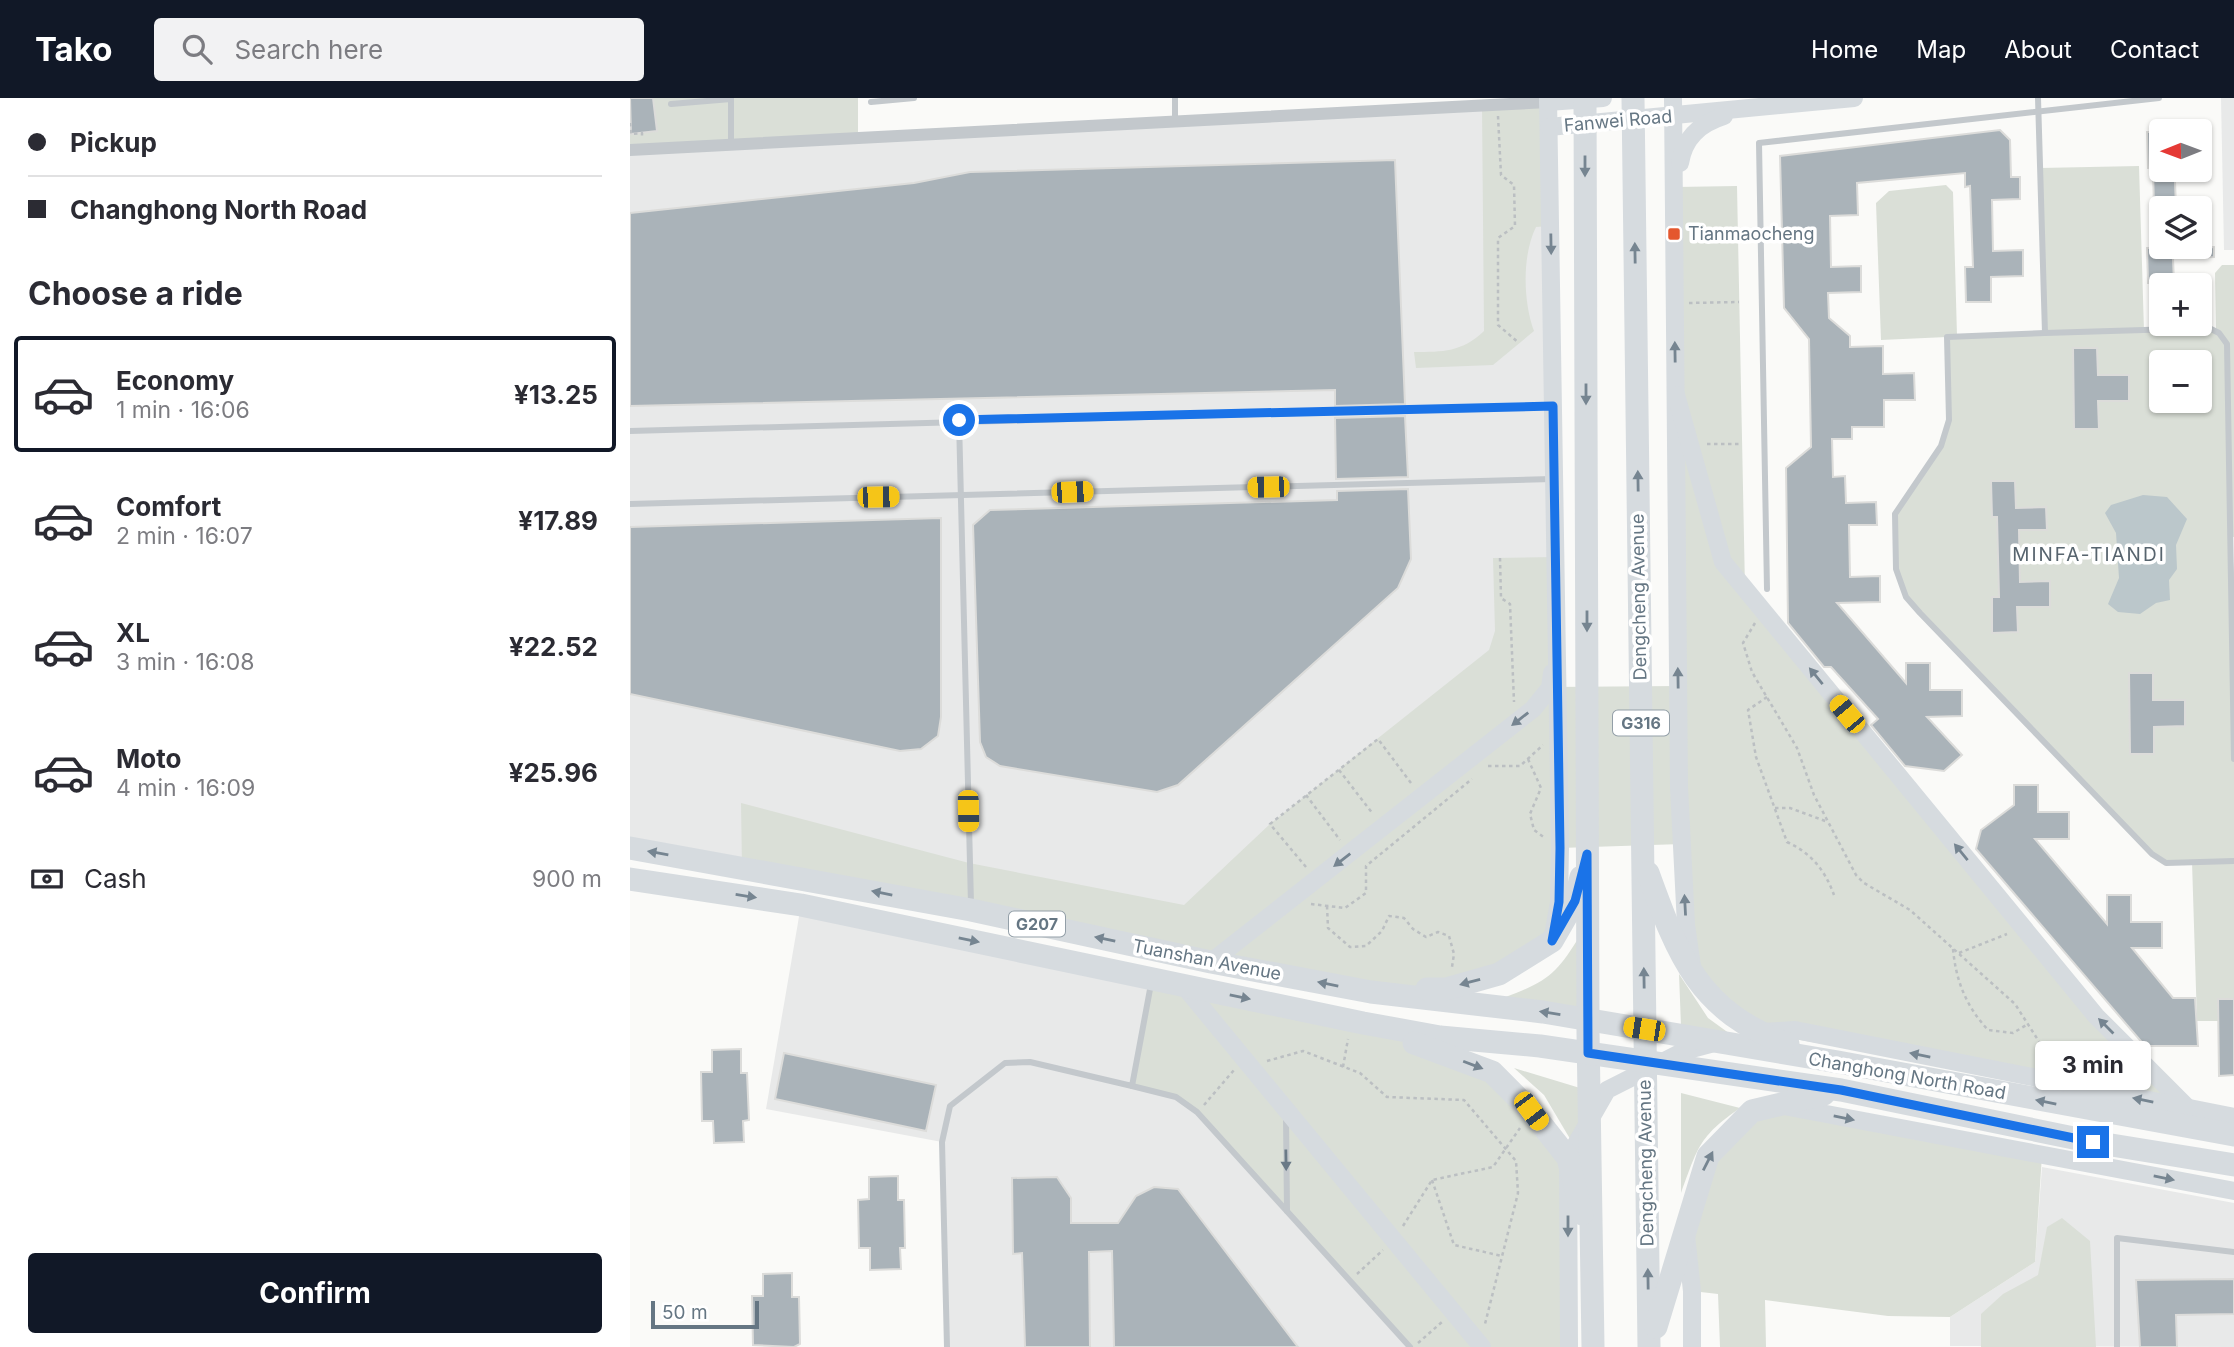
<!DOCTYPE html>
<meta charset="utf-8">
<style>
:root{--surface:#fff;--page:#f2f2f3;--text:#2b2b33;--muted:#7c7c81;--line:#e1e1e2;--accent:#111827}
body{margin:0;font-family:Inter,sans-serif;background:var(--page);color:var(--text);height:100vh;display:flex;flex-direction:column;font-size:26px;white-space:nowrap}
*{box-sizing:border-box;margin:0}
p{font-size:23px;color:var(--muted)}
.icon{flex:none;width:38px;height:38px;fill:none;stroke:currentColor;stroke-width:2;stroke-linecap:round;stroke-linejoin:round}
.map{position:relative;flex:1;overflow:hidden}
.side{display:flex;flex-direction:column;background:var(--surface);width:630px}
.side>*{flex:none}
.guide{display:grid;align-content:center;height:154px;padding:0 28px;background:var(--surface)}
.needle{width:46px;rotate:269deg}
.buttons{position:absolute;left:1519px;top:21px;display:grid;gap:14px}
.buttons a{display:grid;place-items:center;width:63px;height:63px;border-radius:7px;background:var(--surface);box-shadow:0 2px 5px #0004;font-size:35px}
.scale{position:absolute;left:21px;bottom:18px;width:108px;box-sizing:border-box;padding-left:7px;border:4px solid #657683;border-top:0;font-size:19px;line-height:24px;white-space:nowrap;color:#657683;-webkit-text-stroke:5px #fff;paint-order:stroke}
.end{position:absolute;width:32px;height:32px;margin:-16px;border:9px solid #1a73e8;background:#fff;box-shadow:0 0 0 4px #fff}
.from{border-radius:50%}
.bubble{position:absolute;height:49px;border-radius:7px;background:var(--surface);box-shadow:0 2px 5px #0004;font-size:23px;font-weight:700;line-height:49px;text-align:center}
.car{position:absolute;width:21px;height:42px;margin:-21px -10px;border-radius:9px;box-shadow:0 0 5px 2px #0007;background:linear-gradient(#f5c518 24%,#345 0 40%,#f5c518 0 76%,#345 0 86%,#f5c518 0)}
.guide b{display:flex;align-items:center;gap:24px;height:66px;font-size:26px}
.guide b+b{border-top:2px solid var(--line)}
.guide i{width:18px;height:18px;background:var(--text)}
ul{padding:0;list-style:none}
li{display:flex;align-items:center;gap:21px;height:116px;margin:0 14px 10px;padding:0 14px;border:4px solid transparent;border-radius:7px}
li div{flex:1}
li b{display:block;font-size:26px}
li em{font-style:normal;font-weight:700}
li.on{border-color:var(--accent)}
li>.icon{width:63px;height:63px;stroke-width:1.5}
h2{padding:0 28px;font-size:32px;line-height:84px}
.pay{display:flex;align-items:center;gap:18px;height:77px;padding:0 28px;font-size:26px}
.pay p{margin-inline-start:auto}
.cta{display:flex;gap:14px;margin-top:auto;padding:14px 28px}
.cta a{flex:1;height:80px;border-radius:7px;background:var(--accent);color:#fff;font-size:28px;font-weight:700;line-height:80px;text-align:center}
header{display:flex;align-items:center;gap:42px;box-sizing:border-box;height:98px;padding:0 35px;background:var(--accent);color:#fff}
header strong{font-size:33px}
nav{display:flex;gap:38px;margin-inline-start:auto;font-size:24px}
.search{width:490px;height:63px;background:var(--page);display:flex;align-items:center;gap:18px;box-sizing:border-box;padding:0 24px;border-radius:7px;color:var(--muted);font-size:26px}
main{display:flex;flex:1;min-height:0}
.map>svg:first-child{display:block}
.built{fill:#e8e9e9}
.green{fill:#dadfd7;fill-rule:evenodd}
.water{fill:#bbc7cb}
.building{fill:#aab3b9;stroke:#dcdcda;stroke-width:2}
.lines{fill:none;stroke-linecap:round;stroke-linejoin:round}
.path{stroke:#bbbfc2;stroke-width:2.5;stroke-dasharray:3.5 3.5;stroke-linecap:butt}
.lane{stroke:#c3c8cc;stroke-width:6}
.street{stroke:#c3c8cc;stroke-width:12}
.secondary{stroke:#d6dbdf;stroke-width:18}
.highway{stroke:#d6dbdf;stroke-width:23}
.oneway{fill:#768591}
.oneway2{fill:#6a7a87}
.route{stroke:#1a73e8;stroke-width:9}
.poi-dot{fill:#e4572e;stroke:#fff;stroke-width:2.5}
.labels{text-anchor:middle;stroke-width:7;stroke-linejoin:round;paint-order:stroke}
.shield{fill:#fff;stroke:#939fa8;stroke-width:2}
.shield-label{font-size:16px;font-weight:bold;fill:#657683}
.street-label{font-size:18px;fill:#657683;stroke:#fff}
.poi-label{font-size:18px;fill:#657683;stroke:#fff;text-anchor:start}
.neighbourhood-label{font-size:19px;letter-spacing:2px;fill:#57646e;stroke:#fff}
</style>
<header>
<strong>Tako</strong>
<div class="search"><svg class="icon" aria-label="search" viewBox="0 0 24 24"><circle cx="10" cy="10" r="6"/><path d="M15 15l6 6"/></svg>Search here</div>
<nav><a>Home</a><a>Map</a><a>About</a><a>Contact</a></nav>
</header>
<main>
<section class="side">
<div class="guide">
<b><i class="from"></i>Pickup</b>
<b><i></i>Changhong North Road</b>
</div>
<h2>Choose a ride</h2>
<ul>
<li class="on"><svg class="icon" aria-label="car" viewBox="0 0 24 24"><path d="M5 17H2v-5l4-1 3-4h7l3 4 3 1v5h-3M9 17h6M6 11h13"/><circle cx="7" cy="17" r="2"/><circle cx="17" cy="17" r="2"/></svg><div><b>Economy</b><p>1 min · 16:06</p></div><em>¥13.25</em></li>
<li><svg class="icon" aria-label="car" viewBox="0 0 24 24"><path d="M5 17H2v-5l4-1 3-4h7l3 4 3 1v5h-3M9 17h6M6 11h13"/><circle cx="7" cy="17" r="2"/><circle cx="17" cy="17" r="2"/></svg><div><b>Comfort</b><p>2 min · 16:07</p></div><em>¥17.89</em></li>
<li><svg class="icon" aria-label="car" viewBox="0 0 24 24"><path d="M5 17H2v-5l4-1 3-4h7l3 4 3 1v5h-3M9 17h6M6 11h13"/><circle cx="7" cy="17" r="2"/><circle cx="17" cy="17" r="2"/></svg><div><b>XL</b><p>3 min · 16:08</p></div><em>¥22.52</em></li>
<li><svg class="icon" aria-label="car" viewBox="0 0 24 24"><path d="M5 17H2v-5l4-1 3-4h7l3 4 3 1v5h-3M9 17h6M6 11h13"/><circle cx="7" cy="17" r="2"/><circle cx="17" cy="17" r="2"/></svg><div><b>Moto</b><p>4 min · 16:09</p></div><em>¥25.96</em></li>
</ul>
<div class="pay"><svg class="icon" aria-label="cash" viewBox="0 0 24 24"><path d="M3 7h18v10H3z"/><circle cx="12" cy="12" r="2"/></svg>Cash<p>900 m</p></div>
<div class="cta"><a>Confirm</a></div>
</section>
<div class="map">
<svg width="1604" height="1249" viewBox="0 0 1604 1249">
<rect width="100%" height="100%" fill="#fafaf8"/>
<g class="built">
<path d="M1591 0H1604V152H1594Z"/>
<path d="M918 4 927 540 581 864 0 750V52Z"/>
<path d="M171 807 554 888 852 1249H317L312 1044 136 1011Z"/>
<path d="M1412 1069 1604 1105V1249L1320 1248V1219L1405 1164Z"/>
</g>
<g class="green">
<path d="M0 0H228V40L0 52Z"/>
<path d="M918 4 920 128 906 129C892 157 893 203 904 233L863 267 786 270 784 254C813 254 832 254 854 233L852 8Z"/>
<path d="M1509 68 1514 232 1579 230 1586 233 1585 175 1592 167H1604V439H1601L1604 476V901H1588L1589 923H1567L1562 764 1536 765 1522 756 1276 499 1266 471 1265 416 1311 348 1319 322 1317 239 1251 242 1246 105 1259 93 1316 87 1323 94 1327 238 1415 235 1410 70ZM1531 264H1570V303H1531Z"/>
<path d="M1107 88 1115 491 1466 918 1559 1011 1125 934 1063 875 1052 746 930 750 922 843 816 891 741 894 112 769 111 705 339 765 554 807 640 726 859 552 865 533 863 460 925 459 920 589 1048 588 1046 89Z"/>
<path d="M951 836 949 913 873 900C918 883 926 877 951 836Z"/>
<path d="M1049 876 1078 920 1107 941 1051 928Z"/>
<path d="M522 881 733 925 862 974 938 1060 939 1249H780L567 1014 546 999 502 988Z"/>
<path d="M884 970 950 990 952 1061 914 997Z"/>
<path d="M1051 995 1110 1010C1068 1039 1068 1050 1051 1095Z"/>
<path d="M1147 1007 1412 1057 1405 1164 1320 1219 1258 1218 1135 1202 1136 1249H1090L1088 1196 1062 1193 1055 1127 1078 1058Z"/>
<path d="M1432 1120 1460 1143 1466 1249H1351V1216L1373 1196 1408 1177 1417 1129Z"/>
</g>
<path class="water" d="M1513 397 1537 399 1557 421 1546 447 1547 471 1539 482 1540 502 1526 505 1510 516 1488 514 1478 506 1489 480 1486 435 1475 415 1481 407Z"/>
<g class="building">
<path d="M0 0H23L27 33 1 36Z"/>
<path d="M1370 32 1380 42 1381 79H1390V101L1362 102 1363 153 1393 152V178L1361 179V204H1336L1335 169H1343L1340 88 1335 89V75L1227 85 1228 117 1200 118 1201 169 1231 168V194L1198 195 1199 220 1220 238V249L1253 248V276L1284 275 1285 302H1254V329H1222V341H1202L1203 379 1215 378 1216 405 1246 404 1247 427H1219L1220 479 1250 478V504L1207 505 1276 585V565H1300V592H1332V618L1297 619 1332 657 1314 673 1275 668 1241 627 1248 621 1201 569H1194L1158 525 1156 370 1181 349 1179 241 1154 210 1150 58Z"/>
<path d="M1517 34H1531V69L1518 70Z"/>
<path d="M765 62 775 306 705 308V292L0 308V115L284 85 340 74Z"/>
<path d="M1523 72H1576V82L1545 83 1546 110H1524Z"/>
<path d="M1584 149V159L1543 160 1544 185H1518L1517 150Z"/>
<path d="M1443 250H1467L1468 277H1499V303H1468L1469 331H1444Z"/>
<path d="M775 318 778 379 706 381 705 320Z"/>
<path d="M1361 383H1385L1386 410 1416 409 1417 432H1389L1390 484 1420 483V509H1387L1388 534 1362 535V499H1369L1367 419H1362Z"/>
<path d="M778 391 781 461 768 490 548 687 527 694 370 668 356 659 350 644 343 427 360 412 707 402V393Z"/>
<path d="M311 420V619L308 638 291 651 270 653 0 596V429Z"/>
<path d="M1499 575H1523V602H1555V628L1524 629V656H1500Z"/>
<path d="M1384 687H1408V714H1439V741H1405L1477 826V797H1501V824H1532V850H1502L1543 900H1565L1568 948H1515L1346 751 1351 732 1384 707Z"/>
<path d="M1588 901H1604V977L1589 978Z"/>
<path d="M111 951V975H117L119 1022 113 1023 114 1044 84 1045 83 1023H72L71 974H82V952Z"/>
<path d="M154 955 306 987 296 1033 145 1001Z"/>
<path d="M268 1078V1102H274L275 1150H270L271 1171 240 1172V1150H229L228 1102 239 1101V1079Z"/>
<path d="M427 1079 441 1100V1125H488L506 1098 524 1089 548 1091 668 1249H484L482 1153 459 1154 460 1249H395L392 1155 383 1156 382 1080Z"/>
<path d="M162 1175V1199H169L170 1246 164 1249 123 1247 122 1198H133V1176Z"/>
<path d="M1604 1181V1216L1546 1217 1547 1249H1510L1506 1182Z"/>
</g>
<g class="lines">
<g class="path">
<path d="M868 18 871 77 884 87 885 128 868 140V227L889 245"/>
<path d="M0 25 1 36 12 35V38"/>
<path d="M1059 205 1109 204"/>
<path d="M1077 346H1112"/>
<path d="M870 460 871 500 880 506 884 604"/>
<path d="M1125 525 1113 545 1122 574 1167 650 1184 697 1226 777 1234 785 1280 812 1385 906 1424 967"/>
<path d="M1137 599 1118 612 1126 659 1157 744C1181 755 1195 772 1204 797"/>
<path d="M898 661 911 690 900 716 904 732 915 740"/>
<path d="M858 668H890L913 647"/>
<path d="M709 672 743 716"/>
<path d="M676 697 710 742"/>
<path d="M1145 710H1160L1198 724"/>
<path d="M676 769 640 726 748 641 781 685"/>
<path d="M681 806 715 810 736 795V768L842 681"/>
<path d="M697 808 698 830 720 849 736 848 752 833 759 818 774 820 783 831 796 839 808 834 819 838 824 856 822 869"/>
<path d="M1323 851C1326 883 1336 908 1358 932L1383 935 1398 926"/>
<path d="M1329 855 1377 836"/>
<path d="M637 963 673 953 730 975 757 999 834 1002 886 1063 888 1095 855 1226"/>
<path d="M713 969 718 941"/>
<path d="M574 1007 604 972"/>
<path d="M802 1082 824 1147 872 1158"/>
<path d="M773 1128 802 1082 863 1069 890 1030"/>
<path d="M727 1176 753 1152"/>
<path d="M788 1245 812 1224"/>
</g>
<g class="lane">
<path d="M101 0V47"/>
<path d="M545 0V24"/>
<path d="M1408 0 1415 235 1579 230 1589 235 1597 246 1604 661"/>
<path d="M241 4 284 0"/>
<path d="M41 6 101 1"/>
<path d="M1415 235 1317 239 1319 322 1311 348 1265 416 1266 471 1276 499 1290 515 1522 756 1536 765 1604 763"/>
<path d="M329 322 341 806"/>
<path d="M0 333 922 308"/>
<path d="M0 406 922 381"/>
<path d="M1137 491 1129 45 1529 0"/>
<path d="M502 988 546 999 567 1014 780 1249"/>
<path d="M656 1019 657 1113"/>
<path d="M317 1249 312 1044 320 1008 375 965 400 964 502 988 521 886"/>
<path d="M1487 1249V1140L1604 1154"/>
</g>
<path class="street" d="M0 52 918 4"/>
<g class="secondary">
<path d="M918 0 930 750 929 804 924 832"/>
<path d="M1043 0 1049 689 1056 827 1062 868"/>
<path d="M918 4 973 0"/>
<path d="M919 29 1224 0"/>
<path d="M1050 65C1054 40 1069 26 1094 18"/>
<path d="M1046 297 1093 464 1466 918 1559 1011"/>
<path d="M581 864 903 611 920 590 922 575"/>
<path d="M554 888 852 1249"/>
<path d="M1132 934 1165 932 1604 1019"/>
<path d="M1154 1008 1604 1093"/>
<path d="M1056 1137 1062 1193V1249"/>
<path d="M939 1249 938 1060 977 992 1054 953 1084 945"/>
</g>
<g class="highway">
<path d="M955 0 958 934 963 1249"/>
<path d="M1003 0 1019 1249"/>
<path d="M0 750 341 812 581 864 741 894 913 914 1208 964 1604 1037"/>
<path d="M1018 775C1048 858 1069 914 1158 946"/>
<path d="M0 781 171 807 733 925 810 939 910 948 1211 992 1463 1044 1604 1067"/>
<path d="M797 891H816L869 876 922 843 945 803 951 779"/>
<path d="M784 945 862 974 901 1013 938 1060 952 1116"/>
<path d="M1026 1229 1078 1058 1122 1013 1194 996"/>
</g>
</g>
<defs><path id="oneway-solid" d="M-6-.8H1V-3.2L6.5 0L1 3.2V.8H-6Z" transform="scale(1.75)"/></defs>
<g class="oneway">
<use href="#oneway-solid" transform="translate(955 68) rotate(90)"/>
<use href="#oneway-solid" transform="translate(921 146) rotate(89)"/>
<use href="#oneway-solid" transform="translate(1005 155) rotate(-91)"/>
<use href="#oneway-solid" transform="translate(1045 254) rotate(-91)"/>
<use href="#oneway-solid" transform="translate(956 296) rotate(90)"/>
<use href="#oneway-solid" transform="translate(1008 383) rotate(-91)"/>
<use href="#oneway-solid" transform="translate(957 523) rotate(90)"/>
<use href="#oneway-solid" transform="translate(1186 578) rotate(-129)"/>
<use href="#oneway-solid" transform="translate(1048 580) rotate(-91)"/>
<use href="#oneway-solid" transform="translate(890 621) rotate(142)"/>
<use href="#oneway-solid" transform="translate(1331 754) rotate(-129)"/>
<use href="#oneway-solid" transform="translate(28 755) rotate(-170)"/>
<use href="#oneway-solid" transform="translate(712 762) rotate(142)"/>
<use href="#oneway-solid" transform="translate(252 795) rotate(-169)"/>
<use href="#oneway-solid" transform="translate(116 798) rotate(9)"/>
<use href="#oneway-solid" transform="translate(1055 807) rotate(-93)"/>
<use href="#oneway-solid" transform="translate(475 841) rotate(-168)"/>
<use href="#oneway-solid" transform="translate(339 842) rotate(12)"/>
<use href="#oneway-solid" transform="translate(1014 880) rotate(-91)"/>
<use href="#oneway-solid" transform="translate(840 884) rotate(165)"/>
<use href="#oneway-solid" transform="translate(698 886) rotate(-169)"/>
<use href="#oneway-solid" transform="translate(610 899) rotate(12)"/>
<use href="#oneway-solid" transform="translate(920 915) rotate(-171)"/>
<use href="#oneway-solid" transform="translate(1476 928) rotate(-135)"/>
<use href="#oneway-solid" transform="translate(1290 957) rotate(-169)"/>
<use href="#oneway-solid" transform="translate(843 967) rotate(21)"/>
<use href="#oneway-solid" transform="translate(1513 1002) rotate(-169)"/>
<use href="#oneway-solid" transform="translate(1416 1004) rotate(-169)"/>
<use href="#oneway-solid" transform="translate(1214 1020) rotate(11)"/>
<use href="#oneway-solid" transform="translate(1078 1063) rotate(-63)"/>
<use href="#oneway-solid" transform="translate(1534 1080) rotate(11)"/>
<use href="#oneway-solid" transform="translate(938 1128) rotate(90)"/>
<use href="#oneway-solid" transform="translate(1018 1181) rotate(-91)"/>
</g>
<use class="oneway2" href="#oneway-solid" transform="translate(656 1062) rotate(89)"/>
<g class="lines">
<path class="route" d="M329 322 923 308 930 750 929 804 922 843 945 803 957 756 958 955 1211 992 1463 1044"/>
</g>
<rect class="poi-dot" x="1037" y="129" width="14" height="14" rx="3.5"/>
<g class="labels">
<g class="shield">
<rect x="983" y="612.5" width="56" height="25" rx="5"/>
<rect x="379" y="813.5" width="56" height="25" rx="5"/>
</g>
<g class="shield-label">
<text x="1011" y="631">G316</text>
<text x="407" y="832">G207</text>
</g>
<g class="street-label">
<text transform="translate(988 23) rotate(-5)" y="6">Fanwei Road</text>
<text transform="translate(1009 499) rotate(-91)" y="6">Dengcheng Avenue</text>
<text transform="translate(577 862) rotate(11)" y="6">Tuanshan Avenue</text>
<text transform="translate(1277 978) rotate(10)" y="6">Changhong North Road</text>
<text transform="translate(1016 1065) rotate(-91)" y="6">Dengcheng Avenue</text>
</g>
<g class="poi-label">
<text x="1058" y="142">Tianmaocheng</text>
</g>
<g class="neighbourhood-label">
<text x="1459" y="463">MINFA-TIANDI</text>
</g>
</g>
</svg>
<div class="buttons">
<a><svg class="needle" viewBox="-14 -14 28 28"><path d="M0-13l5 13h-10z" fill="#e53935"/><path d="M0 13l5-13h-10z" fill="#7c7c81"/></svg></a>
<a><svg class="icon" aria-label="layers" viewBox="0 0 24 24"><path d="M12 4l9 5-9 5-9-5zM3 14l9 5 9-5"/></svg></a>
<a>+</a>
<a>−</a>
</div>
<div class="scale">50 m</div>
<i class="end from" style="left:329px;top:322px"></i>
<i class="end" style="left:1463px;top:1044px"></i>
<div class="bubble" style="left:1405px;top:943px;width:116px">3 min</div>
<i class="car" style="left:638px;top:389px;rotate:269deg"></i>
<i class="car" style="left:442px;top:394px;rotate:88deg"></i>
<i class="car" style="left:248px;top:399px;rotate:89deg"></i>
<i class="car" style="left:1217px;top:616px;rotate:320deg"></i>
<i class="car" style="left:338px;top:713px;rotate:179deg"></i>
<i class="car" style="left:1014px;top:931px;rotate:279deg"></i>
<i class="car" style="left:901px;top:1013px;rotate:143deg"></i>
</div>
</main>
